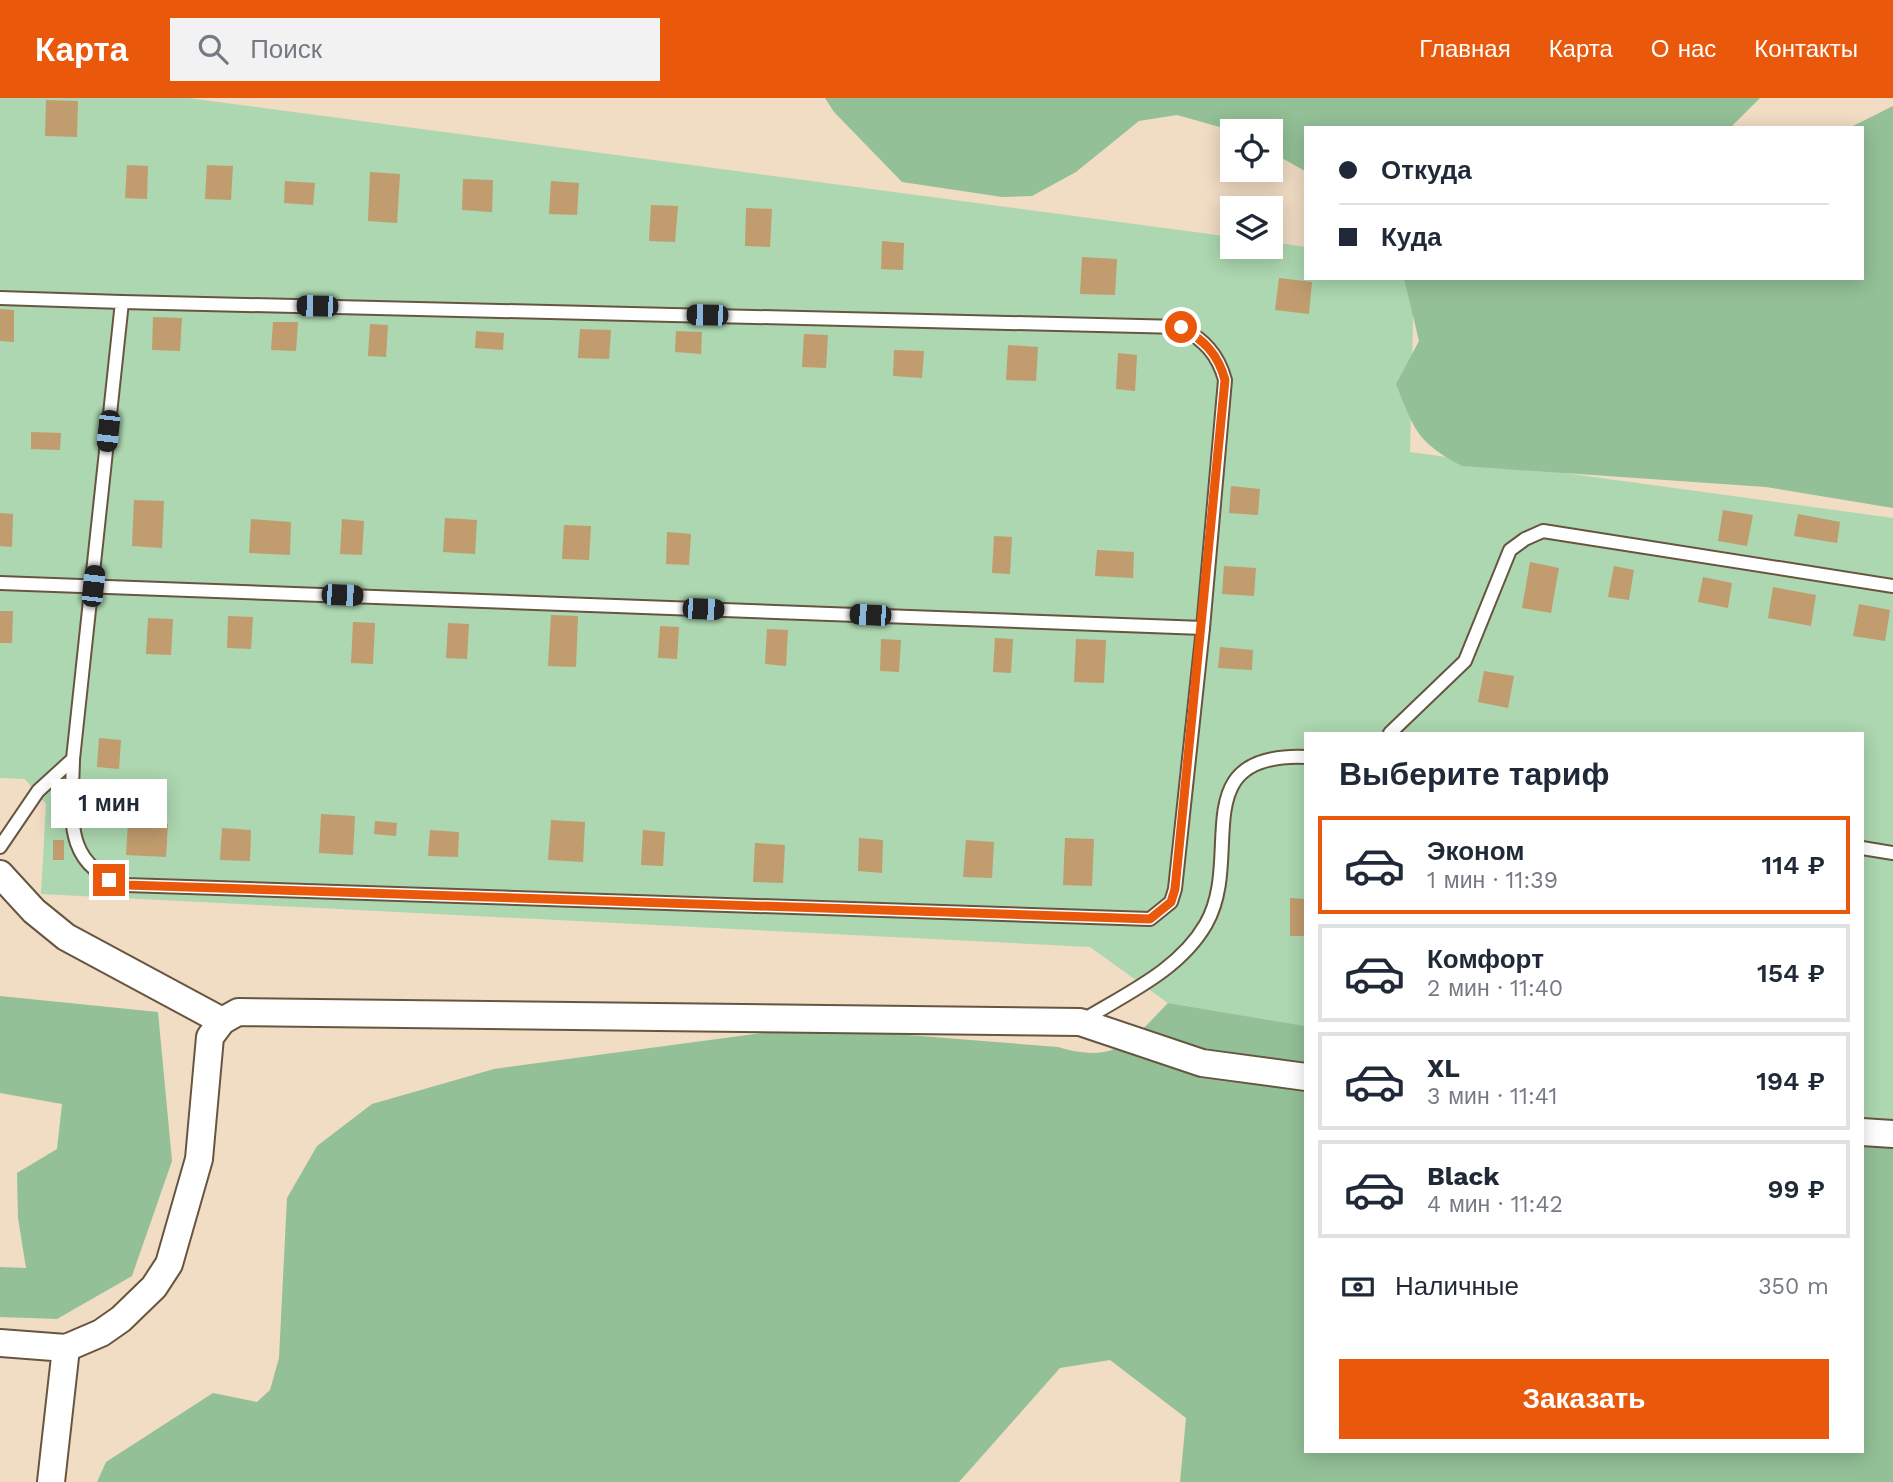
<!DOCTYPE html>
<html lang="ru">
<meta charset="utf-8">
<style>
:root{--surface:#fff;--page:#f2f2f3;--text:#1f2937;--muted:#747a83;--line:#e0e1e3;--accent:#ea580c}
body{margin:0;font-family:"Work Sans",sans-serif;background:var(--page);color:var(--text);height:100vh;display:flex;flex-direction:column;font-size:26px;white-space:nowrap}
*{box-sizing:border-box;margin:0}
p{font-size:23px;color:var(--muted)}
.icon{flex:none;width:38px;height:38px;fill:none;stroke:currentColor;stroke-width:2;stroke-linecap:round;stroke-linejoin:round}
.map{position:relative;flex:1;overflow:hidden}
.drawer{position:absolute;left:1304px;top:634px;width:560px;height:721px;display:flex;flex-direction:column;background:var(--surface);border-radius:0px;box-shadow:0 4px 18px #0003}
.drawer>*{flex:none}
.guide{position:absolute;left:1304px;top:28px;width:560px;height:154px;border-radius:0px;box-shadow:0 4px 18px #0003;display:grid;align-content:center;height:154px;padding:0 35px;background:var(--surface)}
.tools{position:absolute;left:1220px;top:21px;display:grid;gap:14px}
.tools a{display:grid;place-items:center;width:63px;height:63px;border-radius:0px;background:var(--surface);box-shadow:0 4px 18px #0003;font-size:35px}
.end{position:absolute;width:32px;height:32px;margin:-16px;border:9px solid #ea580c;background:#fff;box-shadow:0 0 0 4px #fff}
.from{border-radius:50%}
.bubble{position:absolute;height:49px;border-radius:0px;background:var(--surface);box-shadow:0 4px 18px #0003;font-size:23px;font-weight:600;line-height:49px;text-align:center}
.car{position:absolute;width:21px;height:42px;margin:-21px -10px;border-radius:9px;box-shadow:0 0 5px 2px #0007;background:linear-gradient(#222 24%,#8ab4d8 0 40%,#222 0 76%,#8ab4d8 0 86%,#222 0)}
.guide b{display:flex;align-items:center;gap:24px;height:66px;font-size:26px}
.guide b+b{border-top:2px solid var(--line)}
.guide i{width:18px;height:18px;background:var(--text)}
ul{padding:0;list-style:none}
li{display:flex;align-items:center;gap:21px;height:98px;margin:0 14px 10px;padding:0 21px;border:4px solid var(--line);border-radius:0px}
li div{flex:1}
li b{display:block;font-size:26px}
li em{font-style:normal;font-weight:600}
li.current{border-color:var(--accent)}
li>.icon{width:63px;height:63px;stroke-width:1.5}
h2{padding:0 35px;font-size:32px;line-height:84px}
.pay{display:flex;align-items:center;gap:18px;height:77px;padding:0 35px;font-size:26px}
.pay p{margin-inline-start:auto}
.action{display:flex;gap:14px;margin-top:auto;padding:14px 35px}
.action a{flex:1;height:80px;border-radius:0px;background:var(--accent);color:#fff;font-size:28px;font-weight:600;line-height:80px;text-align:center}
header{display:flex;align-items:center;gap:42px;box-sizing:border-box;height:98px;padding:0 35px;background:var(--accent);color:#fff}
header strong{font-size:33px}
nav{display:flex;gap:38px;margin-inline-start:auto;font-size:24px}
.search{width:490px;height:63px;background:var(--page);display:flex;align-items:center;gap:18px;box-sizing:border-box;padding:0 24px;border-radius:0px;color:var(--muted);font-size:26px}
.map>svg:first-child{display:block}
.green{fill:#acd7b0}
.forest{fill:#93c097}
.building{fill:#c19c6e}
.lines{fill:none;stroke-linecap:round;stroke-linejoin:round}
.service-casing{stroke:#675540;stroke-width:16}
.minor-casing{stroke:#675540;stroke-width:30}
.service{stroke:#fff;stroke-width:12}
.minor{stroke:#fff;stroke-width:26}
.route{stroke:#ea580c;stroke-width:9}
</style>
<header>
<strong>Карта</strong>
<div class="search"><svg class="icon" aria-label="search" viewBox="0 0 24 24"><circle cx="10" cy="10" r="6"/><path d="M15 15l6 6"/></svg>Поиск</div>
<nav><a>Главная</a><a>Карта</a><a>О нас</a><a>Контакты</a></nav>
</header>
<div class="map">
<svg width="1893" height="1384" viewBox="0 0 1893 1384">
<rect width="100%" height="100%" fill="#f1dcc4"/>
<path class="green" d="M0 0H188L1232 139V149H1270L1271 144 1305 149 1306 180H1414L1410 354 1893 420V1026L1862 1021V635H1306L1305 928 1168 905 1090 849 41 796 46 706 25 681 0 680Z"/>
<g class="forest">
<path d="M825 0H1760L1730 30H1306L1305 73 1271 54 1270 33H1234L1177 17 1139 23 1076 74 1032 98 1002 99 902 84 834 14Z"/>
<path d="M1893 8V410L1766 389 1462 368C1416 343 1415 333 1396 286L1419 243 1404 180H1862V30H1849Z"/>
<path d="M0 898 158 914 172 1063 132 1178 57 1221 0 1219V1169L26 1170 18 1120 17 1075 57 1051 62 1006 0 995Z"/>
<path d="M1168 905 1305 928 1306 1353H1862V1021L1893 1026V1384H1180L1186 1320 1110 1262 1060 1270 959 1384H97L106 1364 213 1295 257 1304 270 1292 279 1260 287 1100 317 1048 372 1006 494 971 807 929 1058 949C1116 966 1129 945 1168 905Z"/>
</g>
<g class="building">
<path d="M46 2 78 3 77 39 45 38Z"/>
<path d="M127 67 148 68 147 101 125 100Z"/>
<path d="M207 67 233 68 231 102 205 101Z"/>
<path d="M370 74 400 76 397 125 368 123Z"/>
<path d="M463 81 493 82 492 114 462 112Z"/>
<path d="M285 83 315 85 313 107 284 105Z"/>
<path d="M551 83 579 85 577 117 549 116Z"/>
<path d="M651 107 678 108 675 144 649 143Z"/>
<path d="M746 110 772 111 770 149 745 148Z"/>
<path d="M882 143 904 145 903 172 881 171Z"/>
<path d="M1082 159 1117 161 1115 197 1080 196Z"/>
<path d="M1279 180 1312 184 1309 216 1275 212Z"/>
<path d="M0 211 14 212V244L0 243Z"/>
<path d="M153 219 182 220 180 253 152 252Z"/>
<path d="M273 224H298L296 253 271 252Z"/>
<path d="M370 226 388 227 386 259 368 258Z"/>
<path d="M580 231 611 232 609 261 578 260Z"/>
<path d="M476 233 504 235 503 252 475 250Z"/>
<path d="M676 233 702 234 701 256 675 254Z"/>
<path d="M804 236 828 237 826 270 802 269Z"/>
<path d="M1008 247 1038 249 1036 283 1006 282Z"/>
<path d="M894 252 924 253 922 280 893 278Z"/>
<path d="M1118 255 1137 257 1135 293 1116 291Z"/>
<path d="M31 334 61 335 60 352 31 351Z"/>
<path d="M1231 388 1260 391 1258 417 1229 415Z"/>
<path d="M134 402 164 403 162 450 132 448Z"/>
<path d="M1723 412 1753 417 1747 448 1718 443Z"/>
<path d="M0 415 13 416 12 449 0 448Z"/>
<path d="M1798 416 1840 424 1837 445 1794 438Z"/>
<path d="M445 420 477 422 475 456 443 454Z"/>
<path d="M251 421 291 424 290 457 249 455Z"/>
<path d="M342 421 364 423 362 457 340 456Z"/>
<path d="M564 427 591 428 589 462 562 461Z"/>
<path d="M667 434 691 436 689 467 666 466Z"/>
<path d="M994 438 1012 439 1010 476 992 475Z"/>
<path d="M1097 452 1134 454 1133 480 1095 478Z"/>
<path d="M1530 464 1559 470 1551 515 1522 510Z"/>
<path d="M1224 468 1256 470 1254 498 1222 496Z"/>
<path d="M1614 468 1634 472 1629 502 1608 499Z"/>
<path d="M1703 479 1732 485 1728 510 1698 504Z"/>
<path d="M1773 489 1816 497 1811 528 1768 520Z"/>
<path d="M1859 506 1890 512 1885 543 1853 538Z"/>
<path d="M0 513H13L12 545H0Z"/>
<path d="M551 517 578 518 576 569 548 568Z"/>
<path d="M228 518 253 519 251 551 227 550Z"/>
<path d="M148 520 173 521 171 557 146 556Z"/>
<path d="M353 524 375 525 373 566 351 565Z"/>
<path d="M448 525 469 526 467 561 446 560Z"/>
<path d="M660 528 679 529 677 561 658 560Z"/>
<path d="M767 531 788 532 786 568 765 566Z"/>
<path d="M995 540 1013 541 1011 575 993 574Z"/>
<path d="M881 541 901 542 899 574 880 573Z"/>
<path d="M1076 541 1106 542 1104 585 1074 584Z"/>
<path d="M1220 549 1253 552 1252 572 1218 570Z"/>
<path d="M1484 573 1514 578 1508 610 1478 604Z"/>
<path d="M99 640 121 642 119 671 97 669Z"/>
<path d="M321 716 355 718 353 757 319 755Z"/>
<path d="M551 722 585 724 583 764 548 762Z"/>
<path d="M375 723 397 725 396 738 374 736Z"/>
<path d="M128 724 168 726 166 759 126 757Z"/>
<path d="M222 730 251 732 250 763 220 762Z"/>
<path d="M430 732 459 734 458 759 428 758Z"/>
<path d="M643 732 665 734 663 768 641 767Z"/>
<path d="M859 740 883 742 882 775 858 773Z"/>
<path d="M1065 740 1094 741 1092 788 1063 787Z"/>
<rect x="53" y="742" width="11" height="20"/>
<path d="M966 742 994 744 992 780 963 779Z"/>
<path d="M755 745 785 747 783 785 753 784Z"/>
<path d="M1290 800 1306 801V838H1290Z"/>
</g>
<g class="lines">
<g class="service-casing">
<g id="service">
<path d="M0 200 122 204 73 661 38 693 0 749"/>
<path d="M0 485 1203 530 1225 282C1218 256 1204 242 1181 229L122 204"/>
<path d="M1390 635 1465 563 1510 452 1525 441 1543 433 1893 488"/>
<path d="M73 661C72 716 61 768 126 787L1150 821 1171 804 1175 791 1203 530"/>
<path d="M1862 750 1893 755"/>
<path d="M1080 924C1125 896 1179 873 1206 826 1245 758 1182 654 1306 659"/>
</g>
</g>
<g class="minor-casing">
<g id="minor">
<path d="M0 776 34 813 66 839 222 923"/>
<path d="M1862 1034 1893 1036"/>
<path d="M0 1245 66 1250 101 1235 121 1221 154 1189 169 1166 199 1061 210 939 222 923 238 914 1080 924 1202 965 1306 979"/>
<path d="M51 1384 66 1250"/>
</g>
</g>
<use href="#service" class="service"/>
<use href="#minor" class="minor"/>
</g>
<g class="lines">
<path class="route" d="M109 782 126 787 1150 821 1171 804 1175 791 1225 282C1218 256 1204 242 1181 229"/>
</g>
</svg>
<div class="tools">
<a><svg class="icon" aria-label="locate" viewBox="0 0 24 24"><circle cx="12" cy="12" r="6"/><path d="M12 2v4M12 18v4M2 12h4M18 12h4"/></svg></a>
<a><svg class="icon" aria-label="layers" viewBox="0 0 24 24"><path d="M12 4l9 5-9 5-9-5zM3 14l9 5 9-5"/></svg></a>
</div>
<i class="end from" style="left:1181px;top:229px"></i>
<i class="end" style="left:109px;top:782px"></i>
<div class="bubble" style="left:51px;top:681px;width:116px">1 мин</div>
<i class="car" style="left:317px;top:208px;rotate:271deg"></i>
<i class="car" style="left:707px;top:217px;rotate:271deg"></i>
<i class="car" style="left:108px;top:333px;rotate:186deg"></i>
<i class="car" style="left:93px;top:488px;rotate:6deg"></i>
<i class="car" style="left:342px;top:497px;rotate:92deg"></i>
<i class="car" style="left:703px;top:511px;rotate:92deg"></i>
<i class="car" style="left:870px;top:517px;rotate:273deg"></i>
<div class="guide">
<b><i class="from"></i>Откуда</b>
<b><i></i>Куда</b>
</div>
<section class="drawer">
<h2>Выберите тариф</h2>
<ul>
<li class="current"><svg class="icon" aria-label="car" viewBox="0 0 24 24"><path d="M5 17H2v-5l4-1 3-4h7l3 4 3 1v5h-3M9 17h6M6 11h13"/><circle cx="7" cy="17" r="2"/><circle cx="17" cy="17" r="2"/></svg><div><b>Эконом</b><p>1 мин · 11:39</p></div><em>114 ₽</em></li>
<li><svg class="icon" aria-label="car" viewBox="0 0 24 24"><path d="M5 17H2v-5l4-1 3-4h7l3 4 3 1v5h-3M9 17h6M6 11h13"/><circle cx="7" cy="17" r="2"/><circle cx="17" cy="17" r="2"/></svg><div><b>Комфорт</b><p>2 мин · 11:40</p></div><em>154 ₽</em></li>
<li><svg class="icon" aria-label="car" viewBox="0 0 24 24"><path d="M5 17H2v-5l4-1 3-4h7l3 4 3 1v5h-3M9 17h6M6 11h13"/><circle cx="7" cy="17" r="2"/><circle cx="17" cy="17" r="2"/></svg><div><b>XL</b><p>3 мин · 11:41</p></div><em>194 ₽</em></li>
<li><svg class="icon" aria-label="car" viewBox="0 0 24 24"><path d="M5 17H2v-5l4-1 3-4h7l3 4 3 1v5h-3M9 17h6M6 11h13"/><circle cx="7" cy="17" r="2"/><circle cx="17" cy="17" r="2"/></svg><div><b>Black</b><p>4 мин · 11:42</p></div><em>99 ₽</em></li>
</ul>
<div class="pay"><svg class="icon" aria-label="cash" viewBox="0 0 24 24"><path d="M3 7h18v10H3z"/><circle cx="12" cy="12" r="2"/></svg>Наличные<p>350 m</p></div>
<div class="action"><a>Заказать</a></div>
</section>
</div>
